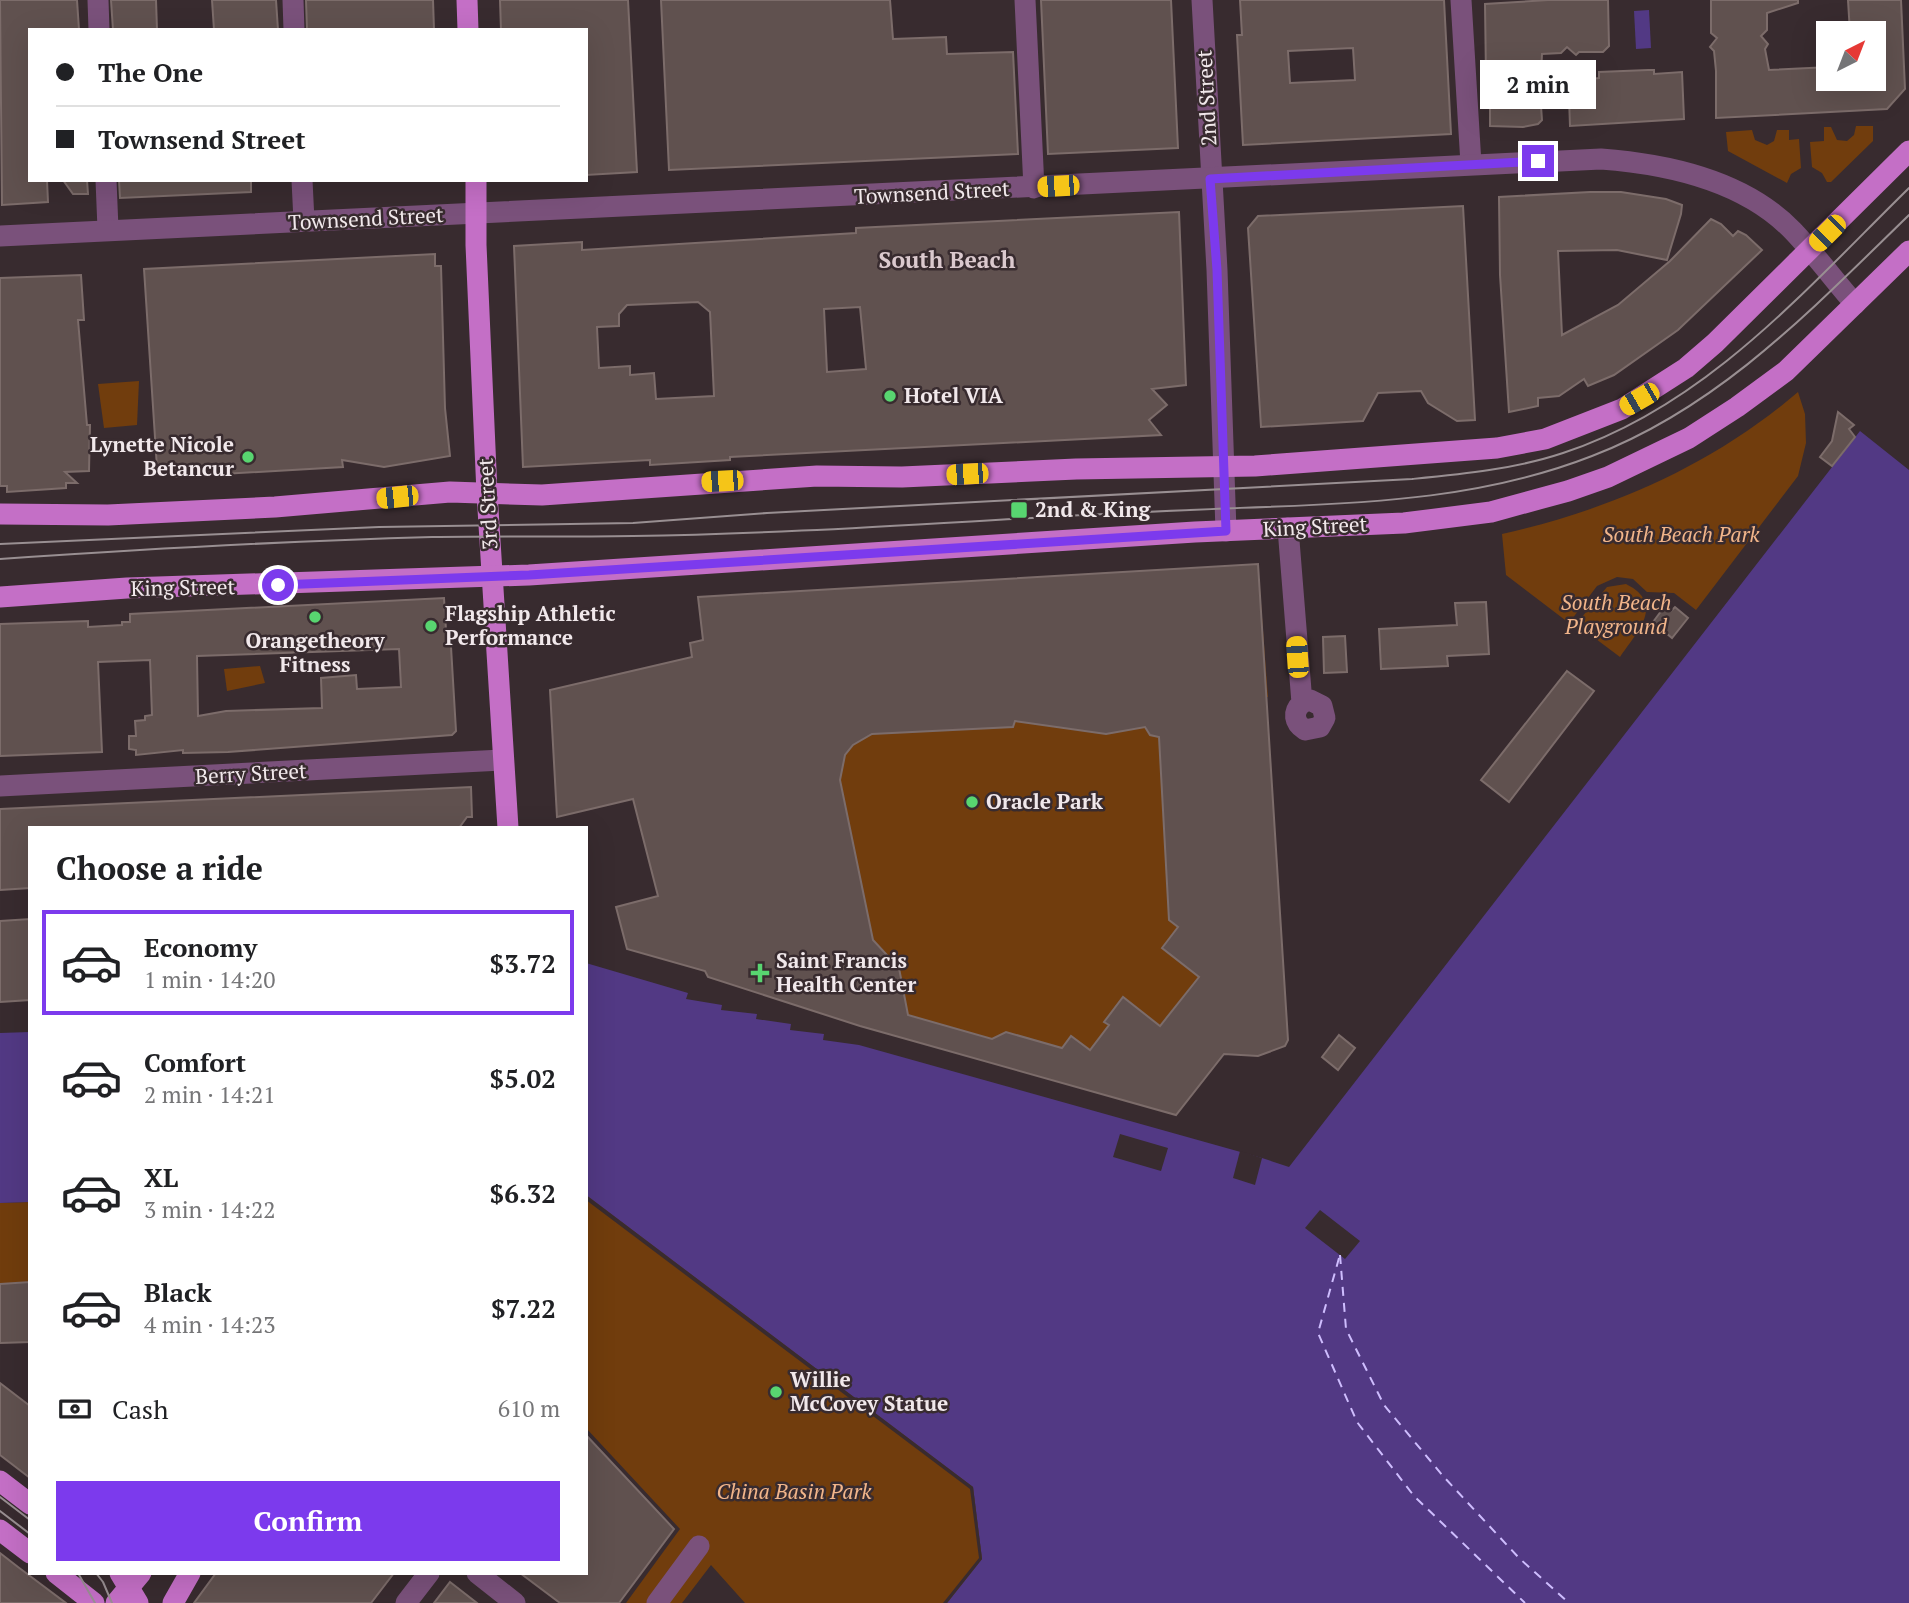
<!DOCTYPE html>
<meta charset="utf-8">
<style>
:root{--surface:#fff;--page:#f2f2f2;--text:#202124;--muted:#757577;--line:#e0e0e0;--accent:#7c3aed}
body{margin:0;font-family:"PT Serif",serif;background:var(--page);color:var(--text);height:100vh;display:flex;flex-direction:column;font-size:26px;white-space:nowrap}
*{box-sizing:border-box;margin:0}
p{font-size:23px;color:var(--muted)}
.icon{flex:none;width:38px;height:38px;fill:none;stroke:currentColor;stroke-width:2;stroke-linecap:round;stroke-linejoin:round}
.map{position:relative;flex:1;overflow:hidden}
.sheet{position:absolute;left:28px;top:826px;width:560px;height:749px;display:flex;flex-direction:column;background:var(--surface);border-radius:0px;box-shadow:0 7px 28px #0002}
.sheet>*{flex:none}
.hud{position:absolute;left:28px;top:28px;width:560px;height:154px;border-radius:0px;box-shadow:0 7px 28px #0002;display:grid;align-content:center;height:154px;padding:0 28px;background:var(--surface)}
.needle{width:46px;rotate:42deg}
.controls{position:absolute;left:1816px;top:21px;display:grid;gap:14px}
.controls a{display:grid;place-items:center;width:70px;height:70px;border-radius:0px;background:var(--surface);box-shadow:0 7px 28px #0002;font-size:35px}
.end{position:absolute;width:32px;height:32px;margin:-16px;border:9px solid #7c3aed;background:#fff;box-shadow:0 0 0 4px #fff}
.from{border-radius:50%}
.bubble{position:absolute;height:49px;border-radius:0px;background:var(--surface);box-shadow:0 7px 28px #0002;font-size:23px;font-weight:700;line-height:49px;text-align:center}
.car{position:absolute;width:21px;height:42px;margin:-21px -10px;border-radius:9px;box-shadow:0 0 5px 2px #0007;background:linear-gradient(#f5c518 24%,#345 0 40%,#f5c518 0 76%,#345 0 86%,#f5c518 0)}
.hud b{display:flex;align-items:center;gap:24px;height:66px;font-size:26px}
.hud b+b{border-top:2px solid var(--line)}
.hud i{width:18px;height:18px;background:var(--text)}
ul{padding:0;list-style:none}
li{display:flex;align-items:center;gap:21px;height:105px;margin:0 14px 10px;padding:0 14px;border:4px solid transparent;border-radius:0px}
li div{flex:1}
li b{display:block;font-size:26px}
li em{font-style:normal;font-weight:700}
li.on{border-color:var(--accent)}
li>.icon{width:63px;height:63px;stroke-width:1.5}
h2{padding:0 28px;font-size:32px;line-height:84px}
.pay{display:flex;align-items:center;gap:18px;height:77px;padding:0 28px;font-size:26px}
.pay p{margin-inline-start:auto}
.cta{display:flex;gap:14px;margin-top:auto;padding:14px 28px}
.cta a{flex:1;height:80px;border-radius:0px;background:var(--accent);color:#fff;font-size:28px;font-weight:700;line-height:80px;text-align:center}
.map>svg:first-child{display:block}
.green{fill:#713d0d}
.water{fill:#523984}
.pier{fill:#382b2f}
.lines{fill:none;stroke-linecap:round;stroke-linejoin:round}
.ferry{stroke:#cebdfe;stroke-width:2;stroke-dasharray:9 7;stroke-linecap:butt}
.building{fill:#60514f;stroke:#7c6c6a;stroke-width:2;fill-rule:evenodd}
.minor{stroke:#7a517b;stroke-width:21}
.major{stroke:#c46fc6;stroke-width:21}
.tram{stroke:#998f92;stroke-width:2}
.route{stroke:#7c3aed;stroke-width:9}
.poi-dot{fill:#58d570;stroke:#382b2f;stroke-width:2.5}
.labels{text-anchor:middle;stroke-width:5;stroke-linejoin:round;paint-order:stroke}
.street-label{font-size:21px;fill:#f1e8eb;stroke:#382b2f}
.poi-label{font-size:21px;font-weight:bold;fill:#f1e8eb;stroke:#382b2f;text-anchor:start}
.park-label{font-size:21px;font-style:italic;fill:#f2b58a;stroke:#382b2f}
.neighbourhood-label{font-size:23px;font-weight:bold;fill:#dbc9ce;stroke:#382b2f}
</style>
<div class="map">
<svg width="1909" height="1603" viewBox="0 0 1909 1603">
<rect width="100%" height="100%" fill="#382b2f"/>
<g class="green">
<path d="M1856 126H1873V141L1831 182H1827L1822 173 1812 167 1810 142 1824 141V127H1831L1837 140 1847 141 1854 135Z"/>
<path d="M1752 130 1755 140 1767 145 1774 141 1777 130H1789V140L1799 139 1801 168 1791 174 1787 183 1728 151 1726 132Z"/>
<path d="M139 381 137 425 104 428 98 384Z"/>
<path d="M1798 392 1805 414 1806 443 1798 476 1696 610 1674 593 1647 592 1633 579 1617 577 1597 586 1569 623 1506 575 1502 534C1610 510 1713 465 1798 392Z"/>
<path d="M1258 564 1268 697H1243L1240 949 1140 1080 746 978 733 630 702 633 698 597Z"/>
<path d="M1626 584C1666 604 1637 632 1620 657L1576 624 1607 587Z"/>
<path d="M260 666 265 683 227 691 224 669Z"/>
<path d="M586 1195 973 1487 982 1559 947 1603H745L711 1565 682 1603H626L680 1529 586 1428Z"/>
<path d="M30 1202V1282L0 1284V1203Z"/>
</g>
<g class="water">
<path d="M1649 10 1651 48 1636 49 1634 11Z"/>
<path d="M1860 431 1909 470V1603H947L982 1559 973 1487 586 1195V963L688 993 686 999 722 1005 721 1010 757 1014 756 1019 791 1024 790 1030 824 1034 823 1040 859 1045 1262 1158 1289 1167Z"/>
<path d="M30 1032V1202L0 1203V1033Z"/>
</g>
<g class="pier">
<path d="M1120 1134 1168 1148 1161 1171 1113 1157Z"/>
<path d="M1240 1151 1262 1158 1255 1185 1233 1178Z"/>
<path d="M586 1195 973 1487 982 1559 947 1603H943L979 1558 970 1489 586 1200Z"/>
<path d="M1320 1210 1360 1241 1345 1259 1305 1228Z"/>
</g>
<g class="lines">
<g class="ferry">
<path d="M1340 1255 1346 1329 1384 1405 1443 1476 1519 1558 1569 1603"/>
<path d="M1339 1258 1318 1333 1357 1422 1414 1496 1525 1603"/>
</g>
</g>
<g class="building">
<path d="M0 0H77L79 30H30V180H47L48 202 2 205Z"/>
<path d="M111 0H156L157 30H113Z"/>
<path d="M212 0H276L278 30H214Z"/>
<path d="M306 0H433L434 30H307Z"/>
<path d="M500 0H628L637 172 586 175V30H501Z"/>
<path d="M661 0H890L893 39 946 37 947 54 1013 52 1018 154 669 170Z"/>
<path d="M1041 0H1171L1178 148 1048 154Z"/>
<path d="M1240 0H1444L1451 134 1243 145 1237 35H1242ZM1353 48 1355 80 1290 83 1288 51Z"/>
<path d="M1548 0H1608L1609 46 1603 52H1579L1576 55 1567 47 1561 53 1542 54 1541 75 1539 78 1542 120 1538 124 1523 127 1490 126V107L1484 104 1489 99 1486 78 1485 4Z"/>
<path d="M1711 0H1798V3L1767 13V30L1761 36 1768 44 1765 49 1769 70 1829 67V79H1874V33H1850L1848 0H1901L1905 89 1887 109 1716 118V71L1714 51 1710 47 1717 38 1711 33Z"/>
<path d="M1648 70H1654V74L1682 72 1684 119 1570 126 1569 98H1578V92L1592 90 1591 79 1599 78V72Z"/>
<path d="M63 180H87L88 194H73Z"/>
<path d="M119 180H251V192L120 198Z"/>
<path d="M1590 192H1621L1666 199 1682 205 1681 214 1667 260 1617 250 1558 251 1562 335 1618 305 1670 261 1711 219 1721 224 1733 236 1738 231 1746 235 1762 250 1678 330 1614 375 1588 386 1584 379 1559 396 1538 398V406L1509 412 1500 275 1499 197Z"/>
<path d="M1463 206 1475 420 1457 421 1428 403 1421 391 1378 393 1363 421 1261 427 1248 228 1258 216Z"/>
<path d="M1179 212 1186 385 1152 389 1167 405 1149 420 1161 435 730 457V460L650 465V460L523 467 514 246 582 242V250L856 233V228ZM698 302 710 312 714 396 656 399 654 373 630 375V366L599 368 597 327 619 326V314L627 305ZM860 307 866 369 827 372 824 309Z"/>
<path d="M435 254V266H441L445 408 450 456 384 467 342 460 343 467 172 477 171 468H157L144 269Z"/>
<path d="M81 275 84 320H78L87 425H90L89 471 65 472 77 483H66V488L7 492V486H0V278Z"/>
<path d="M1838 412 1854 425 1849 429 1855 437 1832 466 1820 457 1832 441Z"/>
<path d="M1258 564 1288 1040 1285 1046 1258 1056 1224 1054 1176 1115 860 1026 708 977 705 971 627 949 616 907 658 896 633 799 557 817 550 690 692 657 690 643 703 640 698 597ZM1015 721 1106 734 1145 727 1150 735 1159 737 1169 920 1178 927 1162 948 1199 977 1160 1026 1123 997 1104 1022 1109 1025 1090 1050 1071 1036 1062 1048 1006 1032 992 1039 908 1015 899 968 873 940 840 780 845 755 853 745 872 734 1013 727Z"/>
<path d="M444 598 446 630H450L456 731 452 735 228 752 183 753V750L136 755V750L129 749V736H136L135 721 145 720V716L152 715 150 660 98 662 102 752 0 756V624L88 621V627L122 625V622H130V614ZM399 649 401 687 357 689 356 675 321 678 322 708 226 711 198 716 197 656Z"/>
<path d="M1486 602 1489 654 1447 656 1448 666 1381 669 1379 629 1457 625 1455 603Z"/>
<path d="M1665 606 1671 611 1675 607 1688 618 1672 638 1653 622Z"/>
<path d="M1345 636 1347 672 1324 673 1323 637Z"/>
<path d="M1567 671 1594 691 1509 802 1481 780Z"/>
<path d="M471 787 472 817H467L459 828H30V888L0 890V809Z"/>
<path d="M30 919V1000L0 1002V921Z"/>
<path d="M1339 1035 1355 1048 1338 1070 1322 1057Z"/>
<path d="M30 1282V1342L0 1343V1284Z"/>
<path d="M0 1383 30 1406V1478L0 1455Z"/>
<path d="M586 1435 674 1529 619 1603H560L520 1573H586Z"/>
<path d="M0 1553 18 1567 66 1603H0Z"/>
<path d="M216 1573H394L371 1603H194Z"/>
<path d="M450 1582 477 1603H434Z"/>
</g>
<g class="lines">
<g class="minor">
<path d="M98 0 99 30"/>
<path d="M293 0 294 30"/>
<path d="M1025 0 1034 188"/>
<path d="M1202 0 1217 270 1226 531"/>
<path d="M1461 0 1471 164"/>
<path d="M106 180 108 229"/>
<path d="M302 180 304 221"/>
<path d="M0 236 1601 159C1668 164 1744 180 1793 231 1815 254 1834 280 1855 304"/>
<path d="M1288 528 1302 703C1292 712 1294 723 1305 730L1320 727 1325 718 1322 706 1310 700 1302 703"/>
<path d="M0 786 502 760"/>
<path d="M477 1573 515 1603"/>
<path d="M406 1603 429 1573"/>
<path d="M657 1603 699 1546"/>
</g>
<g class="major">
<path d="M467 0 468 30"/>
<path d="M476 180V245L487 493 508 828"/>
<path d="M0 514 108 515 275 507 450 492 542 495 817 476 902 477 1076 469 1255 466 1497 448 1545 439 1622 409 1686 368 1715 343 1909 151"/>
<path d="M0 597 127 588 529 575 1195 532 1404 523 1491 512 1568 491 1608 477 1689 438 1737 407 1786 371 1909 251"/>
<path d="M0 1481 30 1504"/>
<path d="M0 1530 30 1553"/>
<path d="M56 1573 94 1603"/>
<path d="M120 1573 138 1603"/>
<path d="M116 1603 141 1573"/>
<path d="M173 1603 190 1573"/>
</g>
<g class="tram">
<path d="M0 544 379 527 633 523 767 513 1412 479C1463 474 1515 469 1563 453 1706 406 1805 290 1909 188"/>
<path d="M0 559C144 549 288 541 432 537 499 536 566 537 633 536 783 534 934 523 1085 515 1145 512 1205 509 1266 507 1376 503 1487 497 1592 456 1720 407 1812 309 1909 215"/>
<path d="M0 1497 30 1520"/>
<path d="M0 1511 30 1534"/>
<path d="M78 1573 95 1603"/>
<path d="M96 1573 103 1582 112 1603"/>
</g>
</g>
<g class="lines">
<path class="route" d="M278 585 529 575 1226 531 1217 270 1210 179 1538 161"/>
</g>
<g class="poi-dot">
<circle cx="890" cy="396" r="7"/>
<circle cx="248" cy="457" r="7"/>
<rect x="1010" y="501" width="18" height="18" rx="3.5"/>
<circle cx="315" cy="617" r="7"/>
<circle cx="431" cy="626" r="7"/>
<circle cx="972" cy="802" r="7"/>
<path d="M756.5 962.5h7v7h7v7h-7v7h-7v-7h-7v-7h7z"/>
<circle cx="776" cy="1392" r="7"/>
</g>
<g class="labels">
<g class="street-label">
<text transform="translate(1207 98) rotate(-93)" y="7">2nd Street</text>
<text transform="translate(932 193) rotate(-3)" y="7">Townsend Street</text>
<text transform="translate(366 219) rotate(-3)" y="7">Townsend Street</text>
<text transform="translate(488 504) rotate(-93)" y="7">3rd Street</text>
<text transform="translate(1315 527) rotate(-3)" y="7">King Street</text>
<text transform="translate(183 588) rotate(-1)" y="7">King Street</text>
<text transform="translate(251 774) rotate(-3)" y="7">Berry Street</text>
</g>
<g class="poi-label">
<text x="904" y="403">Hotel VIA</text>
<text x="234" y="452" text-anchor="end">Lynette Nicole<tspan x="234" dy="24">Betancur</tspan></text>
<text x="1035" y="517">2nd &amp; King</text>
<text x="445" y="621">Flagship Athletic<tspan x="445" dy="24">Performance</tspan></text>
<text x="315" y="648" text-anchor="middle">Orangetheory<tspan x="315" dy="24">Fitness</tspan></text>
<text x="986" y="809">Oracle Park</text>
<text x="776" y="968">Saint Francis<tspan x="776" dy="24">Health Center</tspan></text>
<text x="790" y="1387">Willie<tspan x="790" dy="24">McCovey Statue</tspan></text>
</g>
<g class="park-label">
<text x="1681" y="542">South Beach Park</text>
<text x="1616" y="610">South Beach<tspan x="1616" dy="24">Playground</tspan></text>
<text x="794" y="1499">China Basin Park</text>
</g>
<g class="neighbourhood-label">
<text x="947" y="268">South Beach</text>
</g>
</g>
</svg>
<div class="controls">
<a><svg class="needle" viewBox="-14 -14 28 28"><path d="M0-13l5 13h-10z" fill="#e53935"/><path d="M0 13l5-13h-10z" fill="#757577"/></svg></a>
</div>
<i class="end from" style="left:278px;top:585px"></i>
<i class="end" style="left:1538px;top:161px"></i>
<div class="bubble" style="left:1480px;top:60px;width:116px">2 min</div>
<i class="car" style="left:1058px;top:186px;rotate:267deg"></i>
<i class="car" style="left:1827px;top:233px;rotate:225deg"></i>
<i class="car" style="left:1639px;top:399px;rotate:240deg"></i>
<i class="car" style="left:967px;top:474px;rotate:267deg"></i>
<i class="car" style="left:722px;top:481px;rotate:267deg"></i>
<i class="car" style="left:397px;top:497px;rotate:264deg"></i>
<i class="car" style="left:1297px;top:657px;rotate:356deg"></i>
<div class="hud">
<b><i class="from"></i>The One</b>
<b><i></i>Townsend Street</b>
</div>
<section class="sheet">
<h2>Choose a ride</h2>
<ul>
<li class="on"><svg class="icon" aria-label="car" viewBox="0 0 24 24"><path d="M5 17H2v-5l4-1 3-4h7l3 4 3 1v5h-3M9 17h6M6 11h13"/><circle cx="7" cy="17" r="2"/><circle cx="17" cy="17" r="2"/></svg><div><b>Economy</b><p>1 min · 14:20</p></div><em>$3.72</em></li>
<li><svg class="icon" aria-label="car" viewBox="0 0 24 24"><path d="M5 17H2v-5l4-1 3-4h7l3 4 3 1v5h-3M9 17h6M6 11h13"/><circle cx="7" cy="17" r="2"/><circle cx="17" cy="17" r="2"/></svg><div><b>Comfort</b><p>2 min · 14:21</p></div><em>$5.02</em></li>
<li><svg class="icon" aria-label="car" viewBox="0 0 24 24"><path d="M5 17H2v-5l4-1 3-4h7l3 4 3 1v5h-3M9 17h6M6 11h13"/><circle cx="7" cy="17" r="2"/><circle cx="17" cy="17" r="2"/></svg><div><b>XL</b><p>3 min · 14:22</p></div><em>$6.32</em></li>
<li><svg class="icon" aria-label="car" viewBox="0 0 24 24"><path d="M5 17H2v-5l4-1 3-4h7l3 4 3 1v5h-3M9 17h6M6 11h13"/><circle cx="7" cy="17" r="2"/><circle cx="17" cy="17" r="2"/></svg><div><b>Black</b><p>4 min · 14:23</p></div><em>$7.22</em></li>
</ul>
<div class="pay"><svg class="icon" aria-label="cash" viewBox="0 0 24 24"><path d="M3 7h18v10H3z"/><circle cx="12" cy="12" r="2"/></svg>Cash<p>610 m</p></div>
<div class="cta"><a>Confirm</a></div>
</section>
</div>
